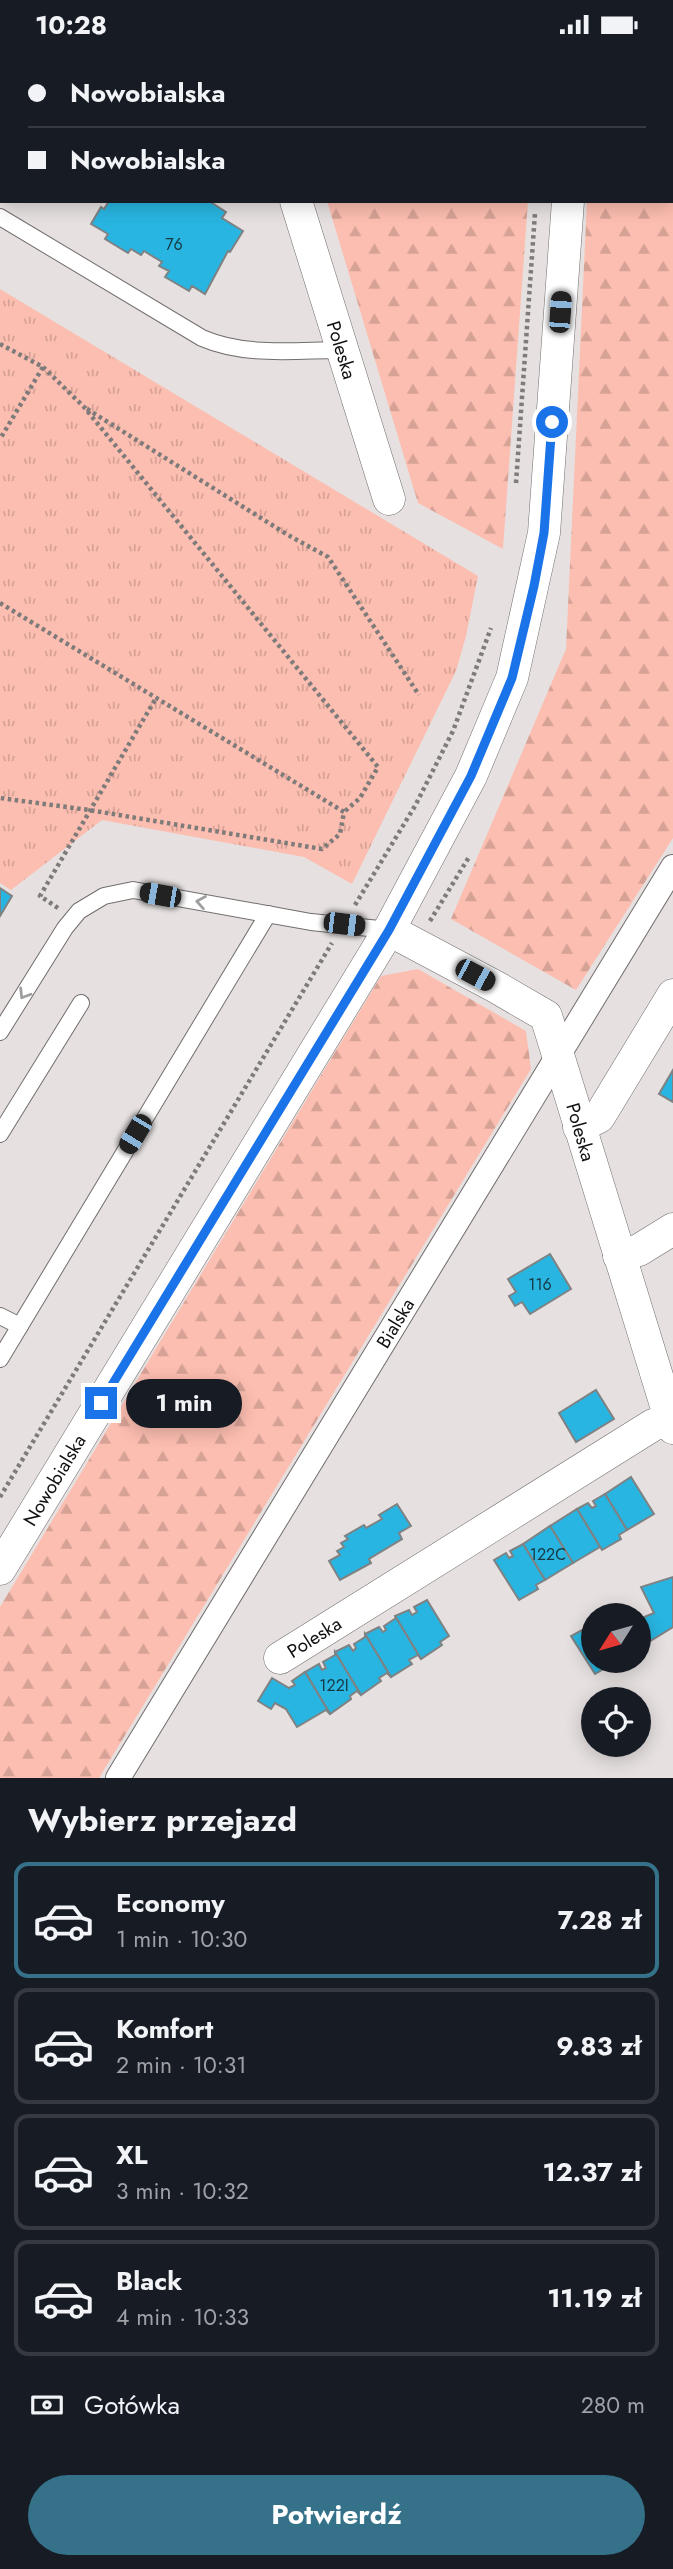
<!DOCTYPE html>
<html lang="pl">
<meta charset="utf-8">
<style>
:root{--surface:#171b24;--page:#20242c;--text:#f1f3f6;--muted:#9ea1a6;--line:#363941;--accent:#357289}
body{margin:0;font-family:Jost,sans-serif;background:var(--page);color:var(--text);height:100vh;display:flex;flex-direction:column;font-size:26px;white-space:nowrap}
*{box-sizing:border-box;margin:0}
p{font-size:23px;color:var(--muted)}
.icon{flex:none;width:38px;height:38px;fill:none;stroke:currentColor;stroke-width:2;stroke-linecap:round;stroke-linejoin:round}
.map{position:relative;height:1729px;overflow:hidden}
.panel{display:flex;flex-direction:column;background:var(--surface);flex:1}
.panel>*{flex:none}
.top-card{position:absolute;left:0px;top:0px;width:674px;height:154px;box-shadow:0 4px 18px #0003;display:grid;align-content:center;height:154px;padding:0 28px;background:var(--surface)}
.needle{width:46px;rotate:233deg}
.controls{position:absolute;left:581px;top:1554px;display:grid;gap:14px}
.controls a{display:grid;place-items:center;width:70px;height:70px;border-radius:50%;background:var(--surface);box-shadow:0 4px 18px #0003;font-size:35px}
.end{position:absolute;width:32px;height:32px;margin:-16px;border:9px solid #1a73e8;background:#fff;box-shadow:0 0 0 4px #fff}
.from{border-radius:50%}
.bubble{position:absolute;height:49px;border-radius:24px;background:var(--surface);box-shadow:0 4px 18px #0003;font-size:23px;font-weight:700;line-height:49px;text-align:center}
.car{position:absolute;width:21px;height:42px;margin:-21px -10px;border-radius:9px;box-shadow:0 0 5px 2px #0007;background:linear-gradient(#222 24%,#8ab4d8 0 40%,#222 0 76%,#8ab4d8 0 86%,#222 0)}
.top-card b{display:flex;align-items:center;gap:24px;height:66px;font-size:26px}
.top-card b+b{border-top:2px solid var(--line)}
.top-card i{width:18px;height:18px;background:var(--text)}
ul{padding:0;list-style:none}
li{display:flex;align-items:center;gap:21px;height:116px;margin:0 14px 10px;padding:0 14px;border:4px solid var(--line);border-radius:14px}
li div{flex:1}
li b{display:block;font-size:26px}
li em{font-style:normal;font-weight:700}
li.selected{border-color:var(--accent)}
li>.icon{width:63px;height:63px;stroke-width:1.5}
h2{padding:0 28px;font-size:32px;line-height:84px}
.pay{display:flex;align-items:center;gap:18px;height:77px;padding:0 28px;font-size:26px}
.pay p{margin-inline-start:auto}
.button{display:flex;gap:14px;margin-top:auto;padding:14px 28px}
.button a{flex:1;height:80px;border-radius:42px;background:var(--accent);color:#fff;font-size:28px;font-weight:700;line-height:80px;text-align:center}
.status{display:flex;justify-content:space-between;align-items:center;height:49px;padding:0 35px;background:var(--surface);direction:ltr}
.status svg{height:19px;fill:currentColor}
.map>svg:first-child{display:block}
.grass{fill:url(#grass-tufts)}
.forest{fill:url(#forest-firs)}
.building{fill:#28b5e1;stroke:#7e8283;stroke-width:2}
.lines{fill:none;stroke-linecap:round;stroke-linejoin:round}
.service-casing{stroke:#726e6d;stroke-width:18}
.pedestrian-casing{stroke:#726e6d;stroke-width:26}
.minor-casing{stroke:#726e6d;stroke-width:33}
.path{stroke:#7e7b7a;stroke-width:4.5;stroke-dasharray:3.5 3.5;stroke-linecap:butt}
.service{stroke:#fff;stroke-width:16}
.pedestrian{stroke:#fff;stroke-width:24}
.minor{stroke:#fff;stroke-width:32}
.oneway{stroke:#a09f9f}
.route{stroke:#1a73e8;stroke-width:9}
.labels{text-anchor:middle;stroke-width:7;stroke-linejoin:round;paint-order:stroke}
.number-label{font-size:16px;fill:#173944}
.street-label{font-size:19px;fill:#11100f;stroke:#fff}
</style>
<div class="status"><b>10:28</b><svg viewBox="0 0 49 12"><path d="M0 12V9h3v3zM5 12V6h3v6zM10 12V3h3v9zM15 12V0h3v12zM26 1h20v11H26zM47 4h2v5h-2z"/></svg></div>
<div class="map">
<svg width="673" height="1729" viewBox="0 0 673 1729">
<defs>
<pattern id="grass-tufts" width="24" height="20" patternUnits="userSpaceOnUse" patternTransform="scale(1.75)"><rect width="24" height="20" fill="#fcbeb0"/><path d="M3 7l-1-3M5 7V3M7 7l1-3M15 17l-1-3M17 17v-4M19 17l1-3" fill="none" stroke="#d7a296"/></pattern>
<pattern id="forest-firs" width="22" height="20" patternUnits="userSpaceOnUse" patternTransform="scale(1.75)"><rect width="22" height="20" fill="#fcbeb0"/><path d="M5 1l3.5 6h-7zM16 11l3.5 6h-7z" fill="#d7a296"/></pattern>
</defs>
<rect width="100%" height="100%" fill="#e6e1e0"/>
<path class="grass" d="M0 240 478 527 466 587 456 622 352 835 304 808 102 771 11 841 0 834Z"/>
<g class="forest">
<path d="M594 0H673V789L576 941 451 870 566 600 587 152H672V2Z"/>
<path d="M327 152H528L503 500 418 454Z"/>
<path d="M418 920 526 982 531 1020 99 1729H0V1558L381 927Z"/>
</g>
<g class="building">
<path d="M0 24 2 25V124L0 123Z"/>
<path d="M109 152H209L226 163 222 169 243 182 230 203 228 202 205 245 192 237 189 242 165 228 169 222 159 217 162 213 144 202 141 206 131 200 128 204 105 190 108 185 91 175 101 158 104 160Z"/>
<path d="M0 839 12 847 0 867Z"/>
<path d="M673 1021V1053L659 1045Z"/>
<path d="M550 1205 571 1240 530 1265 522 1253 515 1257 509 1247 516 1243 508 1230Z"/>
<path d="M596 1341 614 1370 576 1393 559 1364Z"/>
<path d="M631 1428 654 1465 627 1481 605 1445Z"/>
<path d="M605 1445 627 1481 619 1486 621 1490 602 1501 577 1460 588 1454 592 1459 596 1457 593 1452Z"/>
<path d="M397 1455 411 1477 399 1484 402 1490 369 1510 371 1514 340 1531 329 1512 340 1506 337 1502 344 1498 341 1494 348 1490 345 1487 364 1476 366 1479 382 1470 379 1466Z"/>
<path d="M577 1460 600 1498 573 1514 550 1477Z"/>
<path d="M550 1477 573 1514 545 1531 523 1495Z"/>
<path d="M523 1495 545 1531 536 1536 538 1540 519 1551 494 1511 506 1504 509 1509 513 1507 510 1502Z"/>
<path d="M673 1528V1578L639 1599V1566H636L639 1564 642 1569 654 1564 641 1538Z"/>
<path d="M427 1551 449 1587 440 1593 442 1596 421 1610 395 1567 409 1561 412 1566 417 1563 414 1558Z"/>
<path d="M395 1567 421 1610 418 1606 409 1611 412 1615 391 1628 365 1585 379 1578 383 1583 386 1581 384 1577 396 1569Z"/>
<path d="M593 1575V1612H617L595 1625 571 1587Z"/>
<path d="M365 1585 391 1628 387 1624 379 1629 381 1632 361 1646 335 1603 349 1596 353 1602 356 1599 354 1595 365 1588Z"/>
<path d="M335 1603 361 1646 357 1642 350 1647 351 1650 330 1665 305 1623 319 1615 322 1621 326 1619 323 1613 335 1606Z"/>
<path d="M305 1623 330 1665 326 1661 297 1678 286 1660 275 1654 271 1660 258 1652 272 1629 289 1639 295 1636 292 1632Z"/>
</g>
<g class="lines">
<g class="service-casing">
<g id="service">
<path d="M54 0 57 2"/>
<path d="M177 0V2"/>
<path d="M0 168 202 289C246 308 295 301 342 301"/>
<path d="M0 983 65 879 79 862 104 847 133 841 311 873 389 881"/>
<path d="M0 1085 81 954"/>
<path d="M0 1267 20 1277"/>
<path d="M0 1310 268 865"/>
</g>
</g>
<g class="pedestrian-casing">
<path id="pedestrian" d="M118 1729 673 818"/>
</g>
<g class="minor-casing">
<g id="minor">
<path d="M249 0 250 2"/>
<path d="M441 0 459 2"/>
<path d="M579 2V0"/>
<path d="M296 152 389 450"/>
<path d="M389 881 496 938 546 967 673 1379"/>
<path d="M579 1078 599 1068 673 946"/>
<path d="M619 1207 639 1201 673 1180"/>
<path d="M0 1520 389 881 471 727 512 629 544 484 568 152"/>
<path d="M280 1609 653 1376 673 1369"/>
</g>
</g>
<g class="path">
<path d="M0 295 43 318 0 390"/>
<path d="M43 318 84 358 378 718 360 749 344 763"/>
<path d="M87 360 288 486 328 508 419 646"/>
<path d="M516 434 535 164"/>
<path d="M0 554 344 763 340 785 322 800 89 761 0 749"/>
<path d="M355 856 415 757 453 682 491 579"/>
<path d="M58 859 40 847 156 649"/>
<path d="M430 872 469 808"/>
<path d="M0 1448 332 894"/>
</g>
<use href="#service" class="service"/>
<use href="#pedestrian" class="pedestrian"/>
<use href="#minor" class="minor"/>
</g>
<defs><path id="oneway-chevron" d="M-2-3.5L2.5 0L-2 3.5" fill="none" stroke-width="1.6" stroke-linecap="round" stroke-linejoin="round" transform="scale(1.75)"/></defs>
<g class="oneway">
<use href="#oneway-chevron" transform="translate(201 853) rotate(-170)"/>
<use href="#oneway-chevron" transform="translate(24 945) rotate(122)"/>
</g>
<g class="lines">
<path class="route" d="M101 1354 389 881 471 727 512 629 534 537 544 484 552 373"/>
</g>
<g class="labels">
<g class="number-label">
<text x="174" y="201">76</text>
<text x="540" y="1241">116</text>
<text x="548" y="1511">122C</text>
<text x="334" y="1642">122I</text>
</g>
<g class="street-label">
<text transform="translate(342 301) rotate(73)" y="7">Poleska</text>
<text transform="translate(581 1083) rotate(74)" y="7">Poleska</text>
<text transform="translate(395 1274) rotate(-59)" y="7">Bialska</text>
<text transform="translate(54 1431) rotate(-59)" y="7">Nowobialska</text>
<text transform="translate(314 1588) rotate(-32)" y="7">Poleska</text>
</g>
</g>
</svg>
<div class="controls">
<a><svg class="needle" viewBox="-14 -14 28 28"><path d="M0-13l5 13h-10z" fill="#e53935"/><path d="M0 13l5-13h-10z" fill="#9ea1a6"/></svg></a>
<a><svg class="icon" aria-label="locate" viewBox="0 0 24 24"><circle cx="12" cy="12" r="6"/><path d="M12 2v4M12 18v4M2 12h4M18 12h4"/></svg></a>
</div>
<i class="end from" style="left:552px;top:373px"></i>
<i class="end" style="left:101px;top:1354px"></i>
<div class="bubble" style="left:126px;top:1330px;width:116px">1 min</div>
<i class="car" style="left:560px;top:263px;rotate:4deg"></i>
<i class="car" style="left:160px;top:846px;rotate:280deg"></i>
<i class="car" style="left:344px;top:875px;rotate:97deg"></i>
<i class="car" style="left:475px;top:926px;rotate:118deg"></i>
<i class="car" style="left:135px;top:1085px;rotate:211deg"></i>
<div class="top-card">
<b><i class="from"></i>Nowobialska</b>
<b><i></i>Nowobialska</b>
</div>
</div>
<section class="panel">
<h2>Wybierz przejazd</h2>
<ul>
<li class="selected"><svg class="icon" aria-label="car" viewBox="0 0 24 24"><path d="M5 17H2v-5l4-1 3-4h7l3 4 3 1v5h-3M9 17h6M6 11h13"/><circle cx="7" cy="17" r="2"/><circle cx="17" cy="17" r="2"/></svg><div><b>Economy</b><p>1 min · 10:30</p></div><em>7.28 zł</em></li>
<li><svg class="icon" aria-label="car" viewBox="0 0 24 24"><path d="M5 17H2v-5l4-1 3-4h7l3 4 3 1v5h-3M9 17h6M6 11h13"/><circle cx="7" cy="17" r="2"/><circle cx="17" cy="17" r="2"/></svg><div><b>Komfort</b><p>2 min · 10:31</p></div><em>9.83 zł</em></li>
<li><svg class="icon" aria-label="car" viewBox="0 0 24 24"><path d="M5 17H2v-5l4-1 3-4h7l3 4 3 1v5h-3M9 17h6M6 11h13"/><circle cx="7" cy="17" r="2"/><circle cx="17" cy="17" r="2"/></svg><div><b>XL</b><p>3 min · 10:32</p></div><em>12.37 zł</em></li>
<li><svg class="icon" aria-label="car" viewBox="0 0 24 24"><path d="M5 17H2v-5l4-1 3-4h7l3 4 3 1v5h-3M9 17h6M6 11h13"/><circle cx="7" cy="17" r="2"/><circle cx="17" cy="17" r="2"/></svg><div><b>Black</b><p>4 min · 10:33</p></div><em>11.19 zł</em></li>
</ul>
<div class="pay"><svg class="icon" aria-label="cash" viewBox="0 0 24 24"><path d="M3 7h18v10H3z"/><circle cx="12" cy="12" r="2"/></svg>Gotówka<p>280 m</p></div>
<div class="button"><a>Potwierdź</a></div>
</section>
